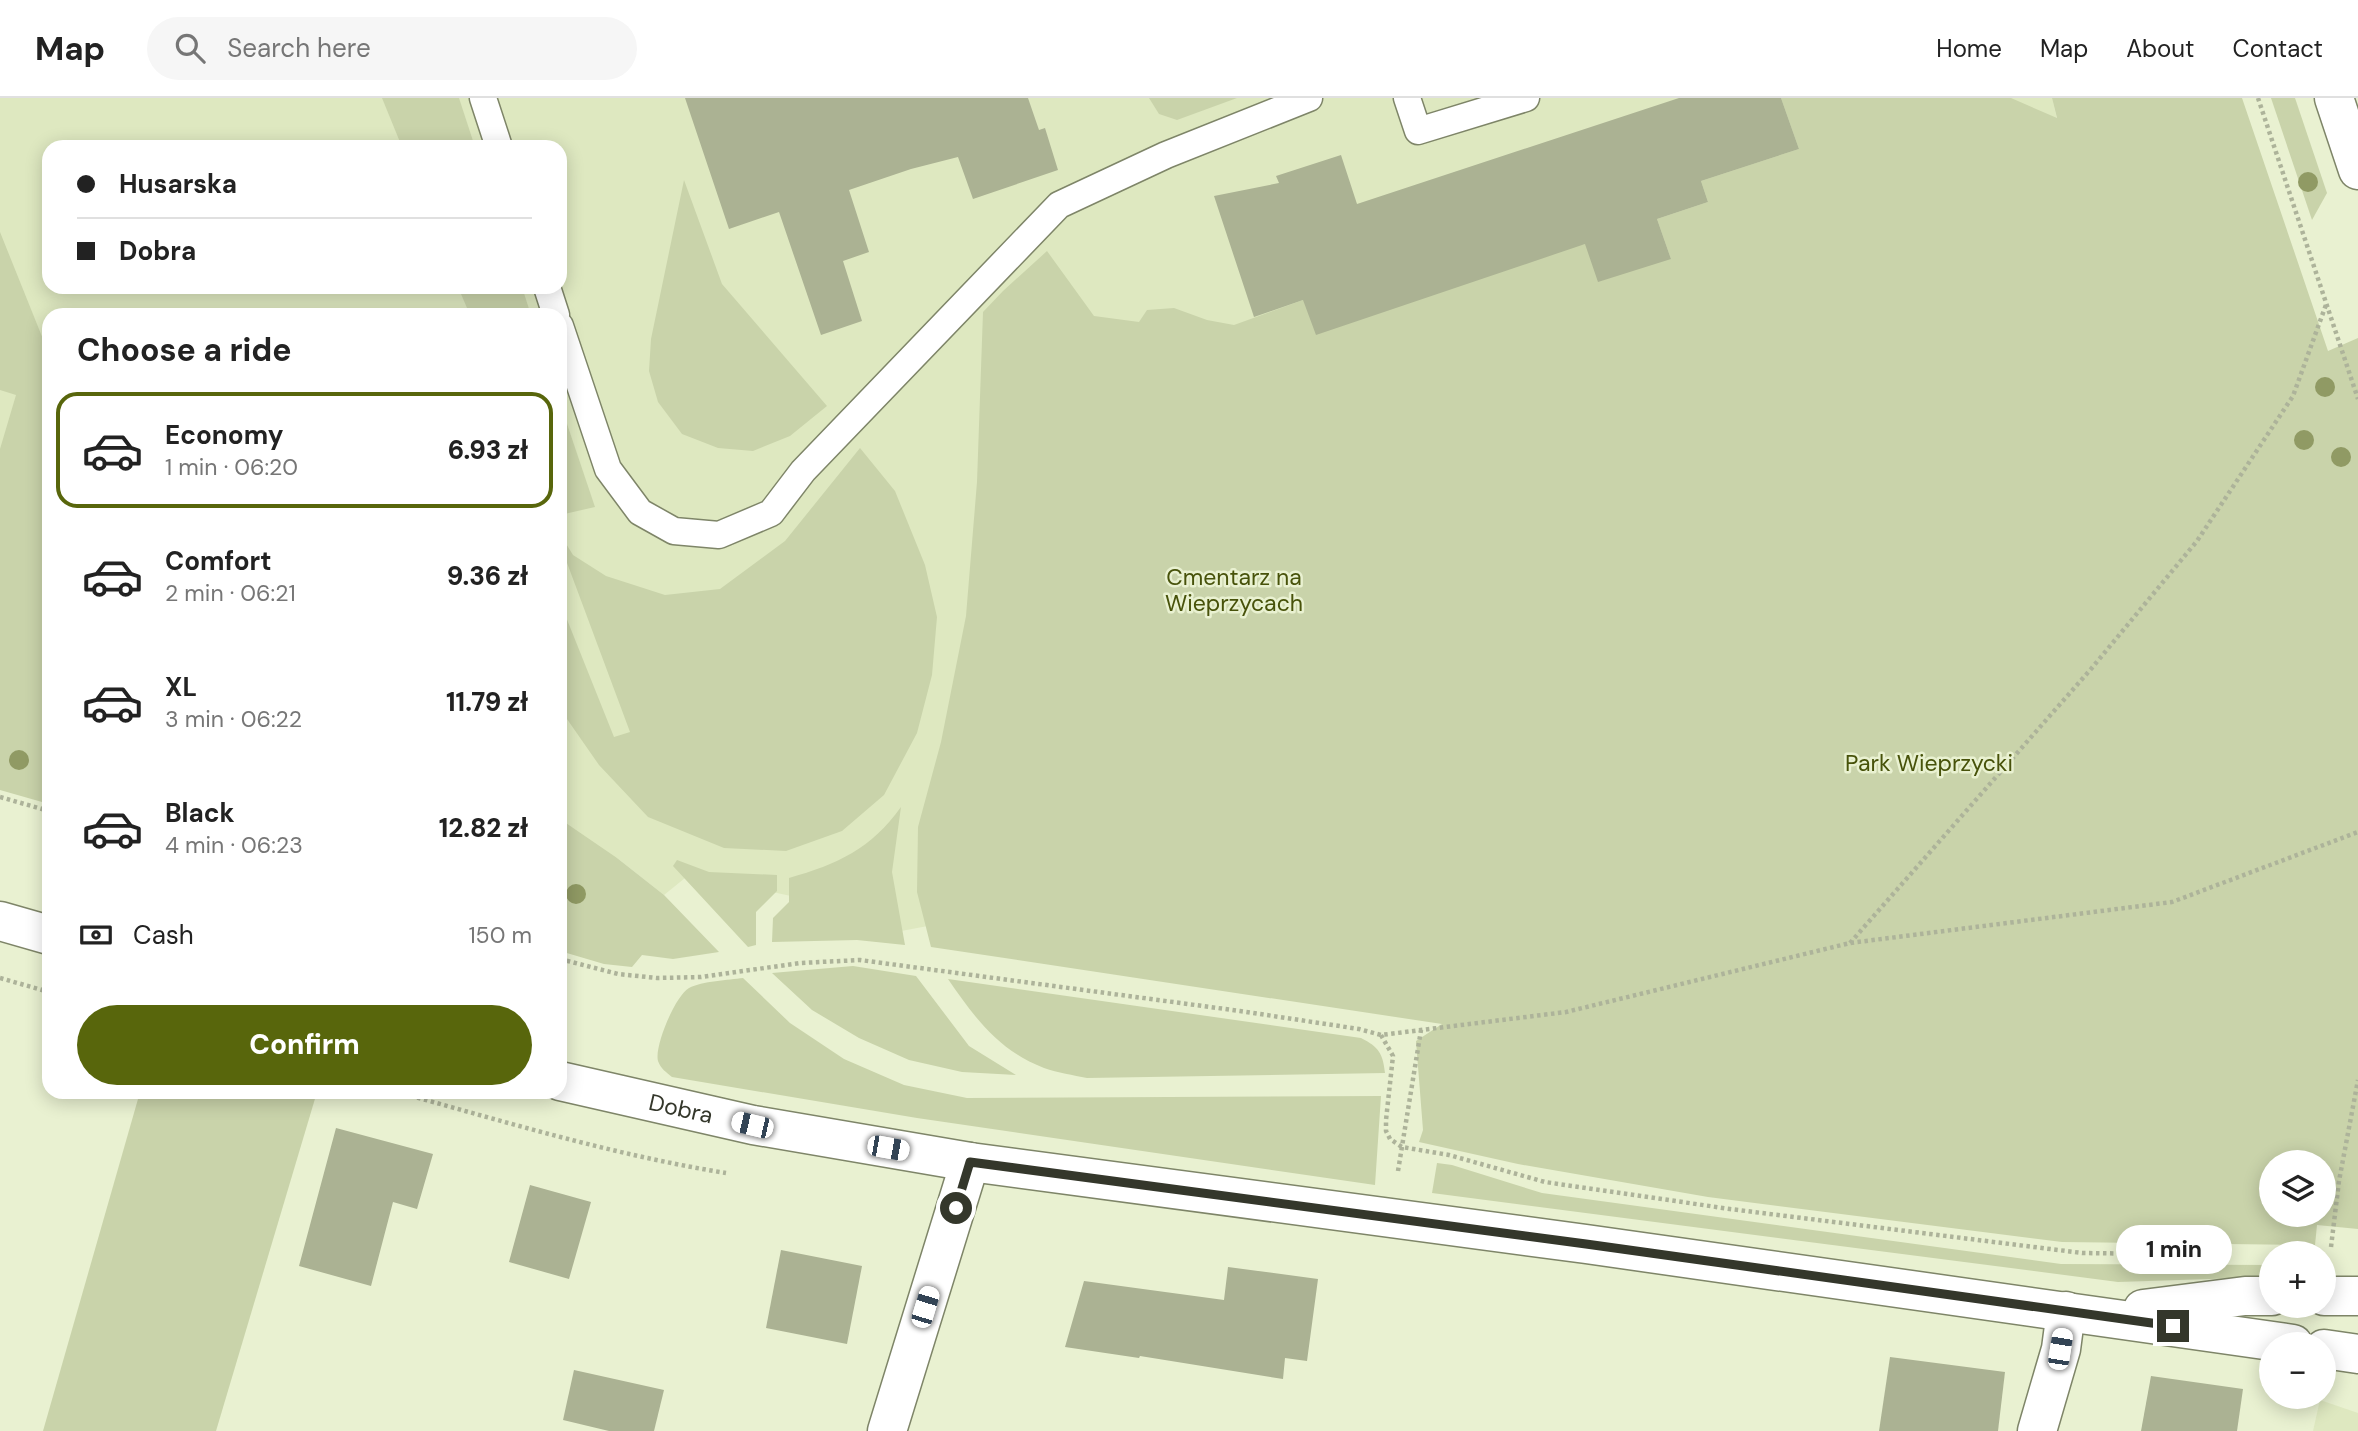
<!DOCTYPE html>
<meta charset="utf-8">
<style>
:root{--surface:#fff;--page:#f6f6f6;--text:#222;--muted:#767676;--line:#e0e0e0;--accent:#58660c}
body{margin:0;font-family:"DM Sans",sans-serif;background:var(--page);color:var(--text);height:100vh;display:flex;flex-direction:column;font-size:26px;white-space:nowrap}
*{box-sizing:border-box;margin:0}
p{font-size:23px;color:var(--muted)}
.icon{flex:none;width:38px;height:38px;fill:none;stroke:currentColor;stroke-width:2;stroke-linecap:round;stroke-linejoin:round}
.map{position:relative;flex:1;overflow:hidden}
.side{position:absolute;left:42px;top:210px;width:525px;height:791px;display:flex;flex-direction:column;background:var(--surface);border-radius:21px;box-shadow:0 4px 18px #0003}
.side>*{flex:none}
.top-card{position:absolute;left:42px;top:42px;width:525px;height:154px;border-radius:21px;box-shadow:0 4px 18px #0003;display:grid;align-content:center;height:154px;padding:0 35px;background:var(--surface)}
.fabs{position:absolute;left:2259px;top:1052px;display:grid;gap:14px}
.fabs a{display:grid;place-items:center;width:77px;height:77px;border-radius:50%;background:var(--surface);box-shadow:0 4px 18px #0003;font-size:35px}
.end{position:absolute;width:32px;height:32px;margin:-16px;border:9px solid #34372b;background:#fff;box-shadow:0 0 0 4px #fff}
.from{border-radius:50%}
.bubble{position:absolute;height:49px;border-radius:24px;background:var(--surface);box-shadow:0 4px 18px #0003;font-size:23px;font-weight:800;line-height:49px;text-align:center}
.car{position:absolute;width:21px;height:42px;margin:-21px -10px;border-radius:9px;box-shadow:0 0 5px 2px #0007;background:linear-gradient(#fff 24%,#345 0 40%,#fff 0 76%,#345 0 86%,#fff 0)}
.top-card b{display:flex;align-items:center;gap:24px;height:66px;font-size:26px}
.top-card b+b{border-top:2px solid var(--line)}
.top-card i{width:18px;height:18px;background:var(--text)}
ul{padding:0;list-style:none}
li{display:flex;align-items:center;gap:21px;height:116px;margin:0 14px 10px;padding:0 21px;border:4px solid transparent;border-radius:21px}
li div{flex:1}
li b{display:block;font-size:26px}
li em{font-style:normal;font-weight:800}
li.current{border-color:var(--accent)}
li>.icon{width:63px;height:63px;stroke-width:1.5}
h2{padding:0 35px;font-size:32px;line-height:84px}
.pay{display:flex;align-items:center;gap:18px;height:77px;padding:0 35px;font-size:26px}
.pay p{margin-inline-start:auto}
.button{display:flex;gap:14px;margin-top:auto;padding:14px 35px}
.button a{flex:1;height:80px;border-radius:42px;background:var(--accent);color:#fff;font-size:28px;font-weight:800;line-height:80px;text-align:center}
header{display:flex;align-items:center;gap:42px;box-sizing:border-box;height:98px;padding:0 35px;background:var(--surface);border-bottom:2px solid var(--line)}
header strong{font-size:33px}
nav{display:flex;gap:38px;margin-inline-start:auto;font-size:24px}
.search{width:490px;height:63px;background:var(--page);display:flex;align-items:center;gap:18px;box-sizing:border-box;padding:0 24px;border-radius:38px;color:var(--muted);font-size:26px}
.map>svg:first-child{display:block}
.built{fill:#dee8c0;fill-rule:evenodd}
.green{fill:#c9d3aa;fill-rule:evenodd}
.building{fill:#abb293}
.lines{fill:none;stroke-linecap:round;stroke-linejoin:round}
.lane-casing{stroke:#7e8568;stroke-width:29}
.street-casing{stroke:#7e8568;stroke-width:41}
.secondary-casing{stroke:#7e8568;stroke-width:41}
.path{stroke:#adb39a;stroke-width:4.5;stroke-dasharray:3.5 3.5;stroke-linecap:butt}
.lane{stroke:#fff;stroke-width:26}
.street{stroke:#fff;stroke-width:38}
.secondary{stroke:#fff;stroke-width:38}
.tree{fill:#909a64}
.route{stroke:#34372b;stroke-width:9}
.labels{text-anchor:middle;stroke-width:5;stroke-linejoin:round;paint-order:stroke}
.park-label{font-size:23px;fill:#47520a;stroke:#e9f1d1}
.street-label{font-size:23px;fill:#34372b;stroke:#e9f1d1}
</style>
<header>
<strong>Map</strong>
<div class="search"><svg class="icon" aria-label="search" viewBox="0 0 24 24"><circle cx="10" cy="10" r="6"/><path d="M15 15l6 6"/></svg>Search here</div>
<nav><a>Home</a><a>Map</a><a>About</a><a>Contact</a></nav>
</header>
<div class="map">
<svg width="2358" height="1333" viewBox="0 0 2358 1333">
<rect width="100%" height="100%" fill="#e9f1d1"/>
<g class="built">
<path d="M0 0H2052L2057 21 933 827 896 834 888 819 690 776 664 797 617 760 560 748V217H49V627L0 613ZM49 49H560V189H49Z"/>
<path d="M2320 1302 2358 1315V1333H2313Z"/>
</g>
<g class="green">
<path d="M382 0H459L475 49H402Z"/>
<path d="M1149 0H1237L1177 22 1159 16Z"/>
<path d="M1781 0H2011L2057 20 2052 0H2242L2328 253 2358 240V1131L2317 1127 2315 1147 2062 1144 1708 1099 1518 1066 1419 1044 1423 1032 1416 943 1442 926 931 849 917 794 918 729 941 644 966 518 977 384 983 214 1003 193 1047 153 1094 218 1139 224 1147 212 1174 210 1207 222 1234 227 1303 202 1585 146 1671 161 1657 121 1708 104 1701 83 1799 51ZM2272 1064H2324V1116H2272Z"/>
<path d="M2271 0H2295L2327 95 2312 122Z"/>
<path d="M684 82 722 186 827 308 790 338 753 353 718 350 682 336 658 304 649 273 651 241Z"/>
<path d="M0 134 49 256V706L0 692V351L16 297 0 292Z"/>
<path d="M458 189H522L531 217H470Z"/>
<path d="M560 305 595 409 560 417Z"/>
<path d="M860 350 895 393 925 467 937 519 932 577 917 635 884 697 842 733 786 753 724 750 648 719 599 667 560 611V504L614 639 630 634 560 446V436L573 457 606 478 665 497 720 491 785 443Z"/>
<path d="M901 709 892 774 905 847 857 842 772 844 773 820 789 804V780C838 766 871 751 901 709Z"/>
<path d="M560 721 617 760 664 797 719 854 673 861 642 857 632 869 604 866 560 853Z"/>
<path d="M677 762 709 774 777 777V793L756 814V847L748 849 673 768Z"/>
<path d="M853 868 916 878 969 948 1016 977 962 974 909 962 859 940 812 912 772 875Z"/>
<path d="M743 880 790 925 844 961 904 987 967 1000 1381 998 1375 1087 917 1020 672 979C666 974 661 971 658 963 654 949 675 898 689 890 702 883 729 882 743 880Z"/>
<path d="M948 881 1361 940C1379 949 1383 956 1385 975L1087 980C1073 977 1058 975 1044 970 999 953 974 919 948 881Z"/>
<path d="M140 994H317L216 1333H43Z"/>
<path d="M1437 1065 1452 1067 1542 1095 2061 1166 2271 1167V1179L2118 1184 1432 1095Z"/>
</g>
<g class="building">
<path d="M685 0H1028L1039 32 1045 30 1058 72 973 101 958 59 911 71 849 92 869 154 843 163 862 223 821 237 779 114 729 131Z"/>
<path d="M1679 0H1781L1799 51 1701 83 1708 104 1657 121 1671 161 1598 184 1585 146 1316 237 1303 202 1254 219 1214 98 1279 85 1276 78 1341 57 1357 106Z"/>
<path d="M336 1030 433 1056 417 1111 393 1104 371 1188 299 1168Z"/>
<path d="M530 1087 591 1104 569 1181 509 1164Z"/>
<path d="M781 1152 862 1168 847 1246 766 1230Z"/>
<path d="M1228 1169 1318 1181 1307 1263 1285 1260 1283 1281 1140 1258 1139 1260 1065 1249 1084 1183 1224 1202Z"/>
<path d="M1890 1259 2005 1274 1998 1333H1879Z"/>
<path d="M574 1272 664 1292 654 1333H609L563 1322Z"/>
<path d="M2151 1278 2243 1291 2237 1333H2141Z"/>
</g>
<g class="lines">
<g class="lane-casing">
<g id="lane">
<path d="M483 0 499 49"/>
<path d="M1407 0 1418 33 1526 0"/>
<path d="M547 189 556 217"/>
<path d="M560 228 608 371 640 414 674 433 719 437 771 415 803 373 1059 107 1166 57 1309 0"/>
</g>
</g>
<g class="street-casing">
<g id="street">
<path d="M887 1333 970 1064"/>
<path d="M2037 1333 2061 1251 2066 1213"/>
</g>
</g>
<g class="secondary-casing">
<g id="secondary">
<path d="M2334 0 2358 72"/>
<path d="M0 823 49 837"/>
<path id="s1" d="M560 983 753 1027 970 1064 1586 1146 2293 1246"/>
<path d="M2324 1198H2358"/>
<path d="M2143 1211 2245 1198H2272"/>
<path d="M2324 1251 2358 1256"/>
</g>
</g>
<g class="path">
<path d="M2258 0 2358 301"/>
<path d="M0 699 49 713"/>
<path d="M1850 845 2091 571 2197 443 2293 298 2327 204"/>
<path d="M560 861 618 876 657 880 701 879 800 865 860 862 1240 913 1359 931 1381 937 1566 914 1850 845 2172 804 2358 734"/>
<path d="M0 880 49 894"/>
<path d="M1381 937 1393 958 1386 1022V1033L1390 1041 1402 1049 1449 1057 1545 1084 1730 1111 2082 1155 2159 1156"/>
<path d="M397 994C506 1024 614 1057 726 1075"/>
<path d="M1398 1073 1421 932"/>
<path d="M2331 1149 2339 1083 2358 982"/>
</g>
<use href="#lane" class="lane"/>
<use href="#street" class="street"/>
<use href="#secondary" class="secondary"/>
</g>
<g class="tree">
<circle cx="2308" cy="84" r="10"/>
<circle cx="2325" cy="289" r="10"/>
<circle cx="2304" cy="342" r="10"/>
<circle cx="2341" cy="359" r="10"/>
<circle cx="19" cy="662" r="10"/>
<circle cx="576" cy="796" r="10"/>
</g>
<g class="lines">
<path class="route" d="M956 1110 970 1064 1586 1146 2173 1228"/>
</g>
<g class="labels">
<g class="park-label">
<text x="1234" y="487">Cmentarz na<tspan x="1234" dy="26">Wieprzycach</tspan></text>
<text x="1929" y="673">Park Wieprzycki</text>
</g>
<g class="street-label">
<text dy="8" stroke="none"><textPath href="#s1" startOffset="124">Dobra</textPath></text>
</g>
</g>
</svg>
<div class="fabs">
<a><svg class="icon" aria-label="layers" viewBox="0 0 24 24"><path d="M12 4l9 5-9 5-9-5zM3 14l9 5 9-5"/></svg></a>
<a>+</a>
<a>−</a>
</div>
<i class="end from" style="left:956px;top:1110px"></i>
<i class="end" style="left:2173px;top:1228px"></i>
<div class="bubble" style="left:2116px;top:1127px;width:116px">1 min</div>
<i class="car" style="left:752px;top:1027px;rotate:283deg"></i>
<i class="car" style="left:888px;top:1050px;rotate:100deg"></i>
<i class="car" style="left:925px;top:1209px;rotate:17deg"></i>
<i class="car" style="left:2060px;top:1251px;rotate:9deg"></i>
<div class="top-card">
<b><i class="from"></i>Husarska</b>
<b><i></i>Dobra</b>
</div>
<section class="side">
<h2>Choose a ride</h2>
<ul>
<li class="current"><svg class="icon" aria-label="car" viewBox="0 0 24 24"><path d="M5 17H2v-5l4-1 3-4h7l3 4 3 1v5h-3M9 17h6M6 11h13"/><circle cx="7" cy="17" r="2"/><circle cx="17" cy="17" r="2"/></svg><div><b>Economy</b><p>1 min · 06:20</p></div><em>6.93 zł</em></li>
<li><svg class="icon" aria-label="car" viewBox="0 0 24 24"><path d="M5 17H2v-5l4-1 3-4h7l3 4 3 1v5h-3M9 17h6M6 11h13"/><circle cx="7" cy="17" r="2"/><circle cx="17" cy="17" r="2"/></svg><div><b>Comfort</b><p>2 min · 06:21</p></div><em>9.36 zł</em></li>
<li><svg class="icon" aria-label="car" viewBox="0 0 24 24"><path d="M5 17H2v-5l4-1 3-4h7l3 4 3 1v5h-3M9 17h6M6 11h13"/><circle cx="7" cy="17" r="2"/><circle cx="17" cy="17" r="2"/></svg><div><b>XL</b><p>3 min · 06:22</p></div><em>11.79 zł</em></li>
<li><svg class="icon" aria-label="car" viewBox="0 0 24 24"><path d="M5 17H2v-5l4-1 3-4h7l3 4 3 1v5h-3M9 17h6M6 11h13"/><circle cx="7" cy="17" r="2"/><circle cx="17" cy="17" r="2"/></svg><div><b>Black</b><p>4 min · 06:23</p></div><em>12.82 zł</em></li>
</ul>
<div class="pay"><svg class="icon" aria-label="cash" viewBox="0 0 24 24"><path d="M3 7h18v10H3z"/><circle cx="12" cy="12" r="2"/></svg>Cash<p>150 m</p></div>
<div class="button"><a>Confirm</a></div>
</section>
</div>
